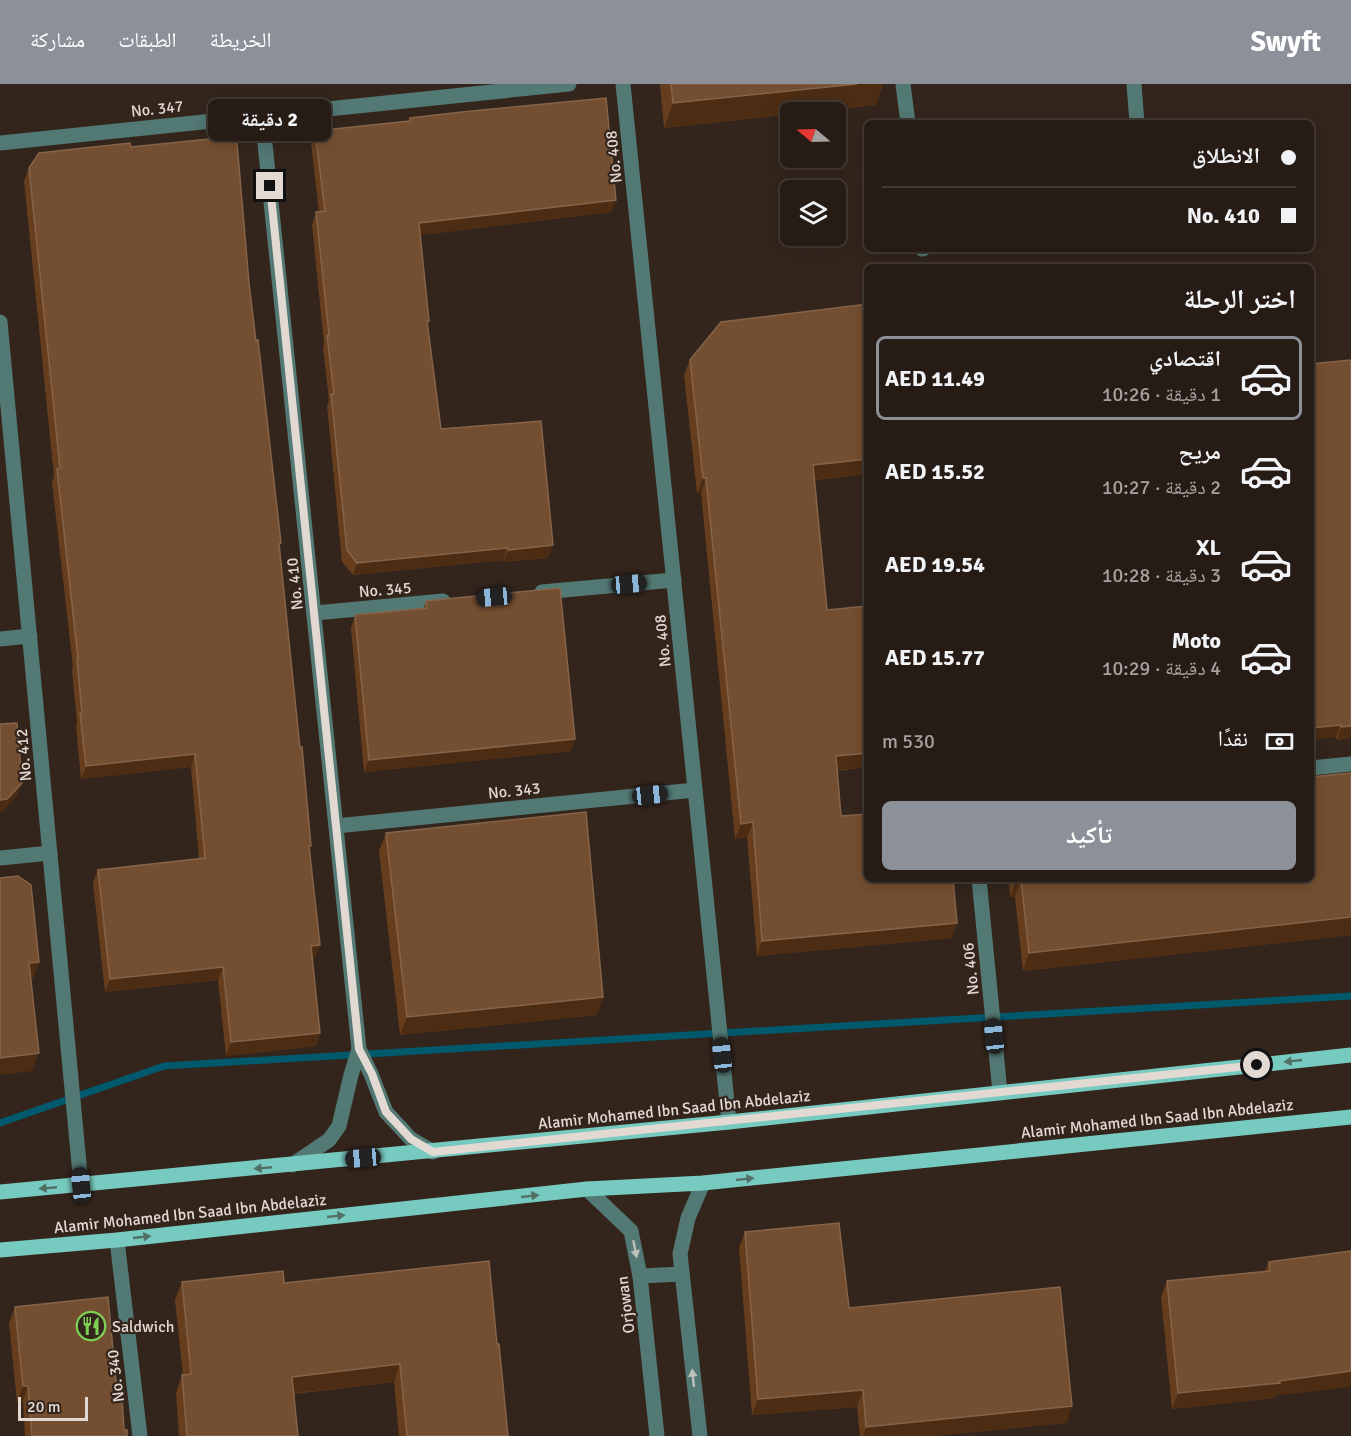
<!DOCTYPE html>
<html lang="ar">
<meta charset="utf-8">
<style>
:root{--surface:#261c15;--page:#2e251e;--text:#f1f3f6;--muted:#a4a1a0;--line:#423a34;--accent:#8c9099}
body{margin:0;font-family:Signika,"Noto Naskh Arabic",sans-serif;background:var(--page);color:var(--text);direction:rtl;height:100vh;display:flex;flex-direction:column;font-size:22px;white-space:nowrap}
*{box-sizing:border-box;margin:0}
p{font-size:20px;color:var(--muted)}
.icon{flex:none;width:33px;height:33px;fill:none;stroke:currentColor;stroke-width:2;stroke-linecap:round;stroke-linejoin:round}
.map{position:relative;flex:1;overflow:hidden;direction:ltr}
.panel{position:absolute;left:864px;top:180px;width:450px;height:618px;display:flex;flex-direction:column;background:var(--surface);border-radius:9px;box-shadow:0 3px 15px #0003,0 0 0 2px var(--line);direction:rtl}
.panel>*{flex:none}
.banner{position:absolute;left:864px;top:36px;width:450px;height:132px;border-radius:9px;box-shadow:0 3px 15px #0003,0 0 0 2px var(--line);direction:rtl;display:grid;align-content:center;height:132px;padding:0 18px;background:var(--surface)}
.needle{width:39px;rotate:289deg}
.tools{position:absolute;left:780px;top:18px;display:grid;gap:12px}
.tools a{display:grid;place-items:center;width:66px;height:66px;border-radius:9px;background:var(--surface);box-shadow:0 3px 15px #0003,0 0 0 2px var(--line);font-size:30px}
.scale{position:absolute;left:18px;bottom:15px;width:70px;box-sizing:border-box;padding-left:6px;border:3px solid #e3d9d3;border-top:0;font-size:16px;line-height:21px;white-space:nowrap;color:#e3d9d3;-webkit-text-stroke:4px #33251c;paint-order:stroke}
.end{position:absolute;width:27px;height:27px;margin:-14px;border:8px solid #e3d9d3;background:#111;box-shadow:0 0 0 3px #111}
.from{border-radius:50%}
.bubble{position:absolute;height:42px;border-radius:9px;background:var(--surface);box-shadow:0 3px 15px #0003,0 0 0 2px var(--line);font-size:20px;font-weight:800;line-height:42px;text-align:center;direction:rtl}
.car{position:absolute;width:18px;height:36px;margin:-18px -9px;border-radius:8px;box-shadow:0 0 4px 2px #0007;background:linear-gradient(#222 24%,#8ab4d8 0 40%,#222 0 76%,#8ab4d8 0 86%,#222 0)}
.banner b{display:flex;align-items:center;gap:21px;height:57px;font-size:22px}
.banner b+b{border-top:2px solid var(--line)}
.banner i{width:15px;height:15px;background:var(--text)}
ul{padding:0;list-style:none}
li{display:flex;align-items:center;gap:18px;height:84px;margin:0 12px 9px;padding:0 6px;border:3px solid transparent;border-radius:9px}
li div{flex:1}
li b{display:block;font-size:22px}
li em{font-style:normal;font-weight:800}
li.active{border-color:var(--accent)}
li>.icon{width:54px;height:54px;stroke-width:1.5}
h2{padding:0 18px;font-size:27px;line-height:72px}
.pay{display:flex;align-items:center;gap:15px;height:66px;padding:0 18px;font-size:22px}
.pay p{margin-inline-start:auto}
.action{display:flex;gap:12px;margin-top:auto;padding:12px 18px}
.action a{flex:1;height:69px;border-radius:9px;background:var(--accent);color:#fff;font-size:24px;font-weight:800;line-height:69px;text-align:center}
header{display:flex;align-items:center;gap:36px;box-sizing:border-box;height:84px;padding:0 30px;background:var(--accent);color:#fff}
header strong{font-size:28px}
nav{display:flex;gap:33px;margin-inline-start:auto;font-size:21px}
.map>svg:first-child{display:block}
.lines{fill:none;stroke-linecap:round;stroke-linejoin:round}
.stream{stroke:#01596d;stroke-width:7}
.minor{stroke:#537974;stroke-width:15}
.major{stroke:#77cac0;stroke-width:15}
.wall{fill:#663e1d}
.shaded-wall{fill:#4c2d14}
.building{fill:#744e30;stroke:#85644a;stroke-width:1.5}
.oneway{fill:#526f66}
.oneway2{fill:#bfc1bb}
.route{stroke:#e3d9d3;stroke-width:8}
.labels{text-anchor:middle;stroke-width:4.5;stroke-linejoin:round;paint-order:stroke}
.street-label{font-size:16px;fill:#e3d9d3;stroke:#33251c}
.poi-label{font-size:16px;fill:#e3d9d3;stroke:#33251c;text-anchor:start}
</style>
<header>
<strong>Swyft</strong>
<nav><a>الخريطة</a><a>الطبقات</a><a>مشاركة</a></nav>
</header>
<div class="map">
<svg width="1351" height="1352" viewBox="0 0 1351 1352">
<rect width="100%" height="100%" fill="#33251c"/>
<g class="lines">
<path class="stream" d="M0 1039 164 982 1351 912"/>
<g class="minor">
<path d="M623 0 729 1038"/>
<path d="M903 0 908 39"/>
<path d="M1134 0 1137 39"/>
<path d="M262 31 359 965 371 990 386 1028 411 1055 433 1068"/>
<path d="M0 59 569 0"/>
<path d="M922 165H923"/>
<path d="M0 238 81 1101"/>
<path d="M542 508 674 496"/>
<path d="M315 529 443 517"/>
<path d="M0 555 30 552"/>
<path d="M1311 684 1351 680"/>
<path d="M336 742 695 706"/>
<path d="M0 774 50 769"/>
<path d="M979 795 1000 1008"/>
<path d="M292 1081 329 1056 339 1042 351 991 359 965"/>
<path d="M587 1105 631 1147 640 1192 657 1352"/>
<path d="M117 1156 140 1352"/>
<path d="M640 1192 682 1190"/>
<path d="M700 1352 680 1170 688 1134 703 1099"/>
</g>
<g class="major">
<path d="M0 1108 729 1038 1351 971"/>
<path d="M0 1166 117 1156 587 1105 703 1099 1351 1033"/>
</g>
</g>
<g class="wall">
<path d="M660 0H883L876 21 664 44Z"/>
<path d="M410 34 612 128 420 151 429 237 428 241 441 345 548 474 503 478V476L353 491 342 478 327 322 329 317 323 264 324 260 312 141 316 128H319L311 59 315 47 409 37Z"/>
<path d="M131 63 249 199 280 463 310 766 315 874H312L320 949 316 962 226 972 218 896 105 908 93 799 98 786 199 775 191 683 81 695 76 642 77 638 72 587 73 583 52 398 54 392 24 97 29 84Z"/>
<path d="M867 220V390L815 396 827 526 867 522V683L837 687 841 732 952 854 757 872 747 753 735 755 701 409H697L684 291 690 276Z"/>
<path d="M1351 276V654L1337 656 1336 653Z"/>
<path d="M426 517 571 667 364 688 351 544 355 531 424 524Z"/>
<path d="M1351 689V851L1023 887 1015 813H1010L1009 795H1311Z"/>
<path d="M386 749 603 913 597 931 400 951 379 767Z"/>
<path d="M745 1148 849 1224 1072 1322 1066 1339 932 1352H860L857 1323 752 1331 739 1164Z"/>
<path d="M1351 1167 1274 1314 1172 1325 1161 1213 1167 1197 1265 1187 1269 1178Z"/>
<path d="M182 1198 284 1199 497 1260 508 1352H399L394 1298 294 1310 298 1352H179L176 1309 182 1291H183L175 1216Z"/>
<path d="M15 1223 116 1298 124 1346 127 1352H25L23 1317 17 1318 9 1239Z"/>
</g>
<g class="shaded-wall">
<path d="M857 0H883L876 21 808 28H790V30L664 44 673 19Z"/>
<path d="M616 116 612 128 414 152 419 139Z"/>
<path d="M867 375V390L808 396 813 381Z"/>
<path d="M703 394H706L701 409H697Z"/>
<path d="M553 461 548 474 503 478 508 466Z"/>
<path d="M507 464 503 476 353 491 357 479Z"/>
<path d="M1341 641 1336 653 1311 656V644Z"/>
<path d="M1351 642V654L1337 656 1341 643Z"/>
<path d="M575 655 571 667 364 688 369 676Z"/>
<path d="M867 669V683L830 687 836 672Z"/>
<path d="M195 670 191 683 81 695 86 682Z"/>
<path d="M22 699 17 712 2 728H0V716Z"/>
<path d="M753 738 747 753 735 755 741 740Z"/>
<path d="M1017 795H1021L1015 813H1010Z"/>
<path d="M1351 833V851L1023 887 1029 869Z"/>
<path d="M957 839 952 854 757 872 762 857Z"/>
<path d="M320 861 315 874 306 875 311 862Z"/>
<path d="M39 878 33 895 22 896 29 879Z"/>
<path d="M223 883 218 896 105 908 110 895Z"/>
<path d="M603 913 597 931 400 951 407 933Z"/>
<path d="M320 949 316 962 226 972 231 958Z"/>
<path d="M39 969 32 987 0 991V974Z"/>
<path d="M400 1280 394 1298 286 1310 292 1293Z"/>
<path d="M1351 1287V1303L1274 1312V1314L1172 1325 1178 1309Z"/>
<path d="M23 1302H28L23 1317 17 1318Z"/>
<path d="M863 1306 857 1323 752 1331 758 1315Z"/>
<path d="M1072 1322 1066 1339 932 1352H863L866 1343Z"/>
</g>
<g class="building">
<path d="M671 0H857L673 19Z"/>
<path d="M606 14 616 116 419 139 429 237H427L441 345 541 337 553 461 508 466 507 464 357 479 347 466 331 310H334L327 252 329 251 316 128 325 127 315 47 410 37V34L462 28Z"/>
<path d="M229 53 237 59 249 199 256 257 258 256 281 459 279 460 300 664 302 663 311 762H309L320 861 311 862 320 949 231 958 223 883 110 895 98 786 205 774 195 670 86 682 80 629H82L77 574H78L57 385 60 384 29 84 39 69 130 59 131 63Z"/>
<path d="M867 220V375L813 381 827 526 867 522V669L836 672 841 732 867 730V795H953L957 839 762 857 753 738 741 740 706 394H703L690 276 721 238Z"/>
<path d="M1351 276V642L1341 643V641L1311 644V280Z"/>
<path d="M560 504 575 655 369 676 355 531 427 524 426 517Z"/>
<path d="M17 639 22 699 7 715 0 716V640Z"/>
<path d="M1351 689V833L1029 869 1021 795H1311V693Z"/>
<path d="M586 728 603 913 407 933 386 749Z"/>
<path d="M18 792 31 801 39 878 29 879 39 969 0 974V794Z"/>
<path d="M839 1139 849 1224 1060 1203 1072 1322 866 1343 863 1306 758 1315 745 1148Z"/>
<path d="M1351 1167V1287L1279 1297 1280 1299 1178 1309 1167 1197 1270 1187 1269 1178Z"/>
<path d="M489 1177 497 1260H499L508 1352H407L400 1280 292 1293 298 1352H187L182 1291 191 1290 182 1198 283 1187 284 1199Z"/>
<path d="M108 1213 116 1298 121 1297 124 1346H127V1352H32L28 1302H23L15 1223Z"/>
</g>
<defs><path id="oneway-solid" d="M-6-.8H1V-3.2L6.5 0L1 3.2V.8H-6Z" transform="scale(1.5)"/></defs>
<g class="oneway">
<use href="#oneway-solid" transform="translate(1293 977) rotate(174)"/>
<use href="#oneway-solid" transform="translate(263 1084) rotate(175)"/>
<use href="#oneway-solid" transform="translate(745 1095) rotate(-6)"/>
<use href="#oneway-solid" transform="translate(48 1104) rotate(175)"/>
<use href="#oneway-solid" transform="translate(530 1112) rotate(-6)"/>
<use href="#oneway-solid" transform="translate(336 1132) rotate(-6)"/>
<use href="#oneway-solid" transform="translate(142 1153) rotate(-6)"/>
</g>
<g class="oneway2">
<use href="#oneway-solid" transform="translate(635 1165) rotate(79)"/>
<use href="#oneway-solid" transform="translate(693 1294) rotate(-96)"/>
</g>
<g class="lines">
<path class="route" d="M270 102 359 965 372 990 386 1028 411 1055 433 1068 1257 981"/>
</g>
<defs>
<g id="restaurant-ring" transform="scale(1.5)"><circle r="9.5" fill="#33251c" stroke="#7cd155" stroke-width="1.5"/><path d="M-5-6h1v4h1v-4h1v4h1v-4h1v5L-1.5 .5V6h-2V.5L-5-1ZM5-6V6H3V1.5H1.5Q1.5-4 5-6Z" fill="#7cd155"/></g>
</defs>
<g fill-rule="evenodd">
<use href="#restaurant-ring" x="91" y="1242"/>
</g>
<g class="labels">
<g class="street-label">
<text transform="translate(157 24) rotate(-6)" y="6">No. 347</text>
<text transform="translate(613 73) rotate(-96)" y="6">No. 408</text>
<text transform="translate(294 500) rotate(-96)" y="6">No. 410</text>
<text transform="translate(385 505) rotate(-5)" y="6">No. 345</text>
<text transform="translate(662 557) rotate(-96)" y="6">No. 408</text>
<text transform="translate(23 671) rotate(-95)" y="6">No. 412</text>
<text transform="translate(514 706) rotate(-6)" y="6">No. 343</text>
<text transform="translate(970 885) rotate(-96)" y="6">No. 406</text>
<text transform="translate(674 1025) rotate(-6)" y="6">Alamir Mohamed Ibn Saad Ibn Abdelaziz</text>
<text transform="translate(1157 1034) rotate(-6)" y="6">Alamir Mohamed Ibn Saad Ibn Abdelaziz</text>
<text transform="translate(190 1129) rotate(-6)" y="6">Alamir Mohamed Ibn Saad Ibn Abdelaziz</text>
<text transform="translate(625 1221) rotate(-97)" y="6">Orjowan</text>
<text transform="translate(115 1292) rotate(-97)" y="6">No. 340</text>
</g>
<g class="poi-label">
<text x="112" y="1248">Saldwich</text>
</g>
</g>
</svg>
<div class="tools">
<a><svg class="needle" viewBox="-14 -14 28 28"><path d="M0-13l5 13h-10z" fill="#e53935"/><path d="M0 13l5-13h-10z" fill="#a4a1a0"/></svg></a>
<a><svg class="icon" aria-label="layers" viewBox="0 0 24 24"><path d="M12 4l9 5-9 5-9-5zM3 14l9 5 9-5"/></svg></a>
</div>
<div class="scale">20 m</div>
<i class="end from" style="left:1257px;top:981px"></i>
<i class="end" style="left:270px;top:102px"></i>
<div class="bubble" style="left:208px;top:15px;width:123px">2 دقيقة</div>
<i class="car" style="left:629px;top:500px;rotate:85deg"></i>
<i class="car" style="left:494px;top:513px;rotate:265deg"></i>
<i class="car" style="left:650px;top:711px;rotate:84deg"></i>
<i class="car" style="left:994px;top:952px;rotate:354deg"></i>
<i class="car" style="left:722px;top:971px;rotate:354deg"></i>
<i class="car" style="left:363px;top:1074px;rotate:265deg"></i>
<i class="car" style="left:81px;top:1101px;rotate:354deg"></i>
<div class="banner">
<b><i class="from"></i>الانطلاق</b>
<b><i></i>No. 410</b>
</div>
<section class="panel">
<h2>اختر الرحلة</h2>
<ul>
<li class="active"><svg class="icon" aria-label="car" viewBox="0 0 24 24"><path d="M5 17H2v-5l4-1 3-4h7l3 4 3 1v5h-3M9 17h6M6 11h13"/><circle cx="7" cy="17" r="2"/><circle cx="17" cy="17" r="2"/></svg><div><b>اقتصادي</b><p>1 دقيقة · 10:26</p></div><em>AED 11.49</em></li>
<li><svg class="icon" aria-label="car" viewBox="0 0 24 24"><path d="M5 17H2v-5l4-1 3-4h7l3 4 3 1v5h-3M9 17h6M6 11h13"/><circle cx="7" cy="17" r="2"/><circle cx="17" cy="17" r="2"/></svg><div><b>مريح</b><p>2 دقيقة · 10:27</p></div><em>AED 15.52</em></li>
<li><svg class="icon" aria-label="car" viewBox="0 0 24 24"><path d="M5 17H2v-5l4-1 3-4h7l3 4 3 1v5h-3M9 17h6M6 11h13"/><circle cx="7" cy="17" r="2"/><circle cx="17" cy="17" r="2"/></svg><div><b>XL</b><p>3 دقيقة · 10:28</p></div><em>AED 19.54</em></li>
<li><svg class="icon" aria-label="car" viewBox="0 0 24 24"><path d="M5 17H2v-5l4-1 3-4h7l3 4 3 1v5h-3M9 17h6M6 11h13"/><circle cx="7" cy="17" r="2"/><circle cx="17" cy="17" r="2"/></svg><div><b>Moto</b><p>4 دقيقة · 10:29</p></div><em>AED 15.77</em></li>
</ul>
<div class="pay"><svg class="icon" aria-label="cash" viewBox="0 0 24 24"><path d="M3 7h18v10H3z"/><circle cx="12" cy="12" r="2"/></svg>نقدًا<p>530 m</p></div>
<div class="action"><a>تأكيد</a></div>
</section>
</div>
